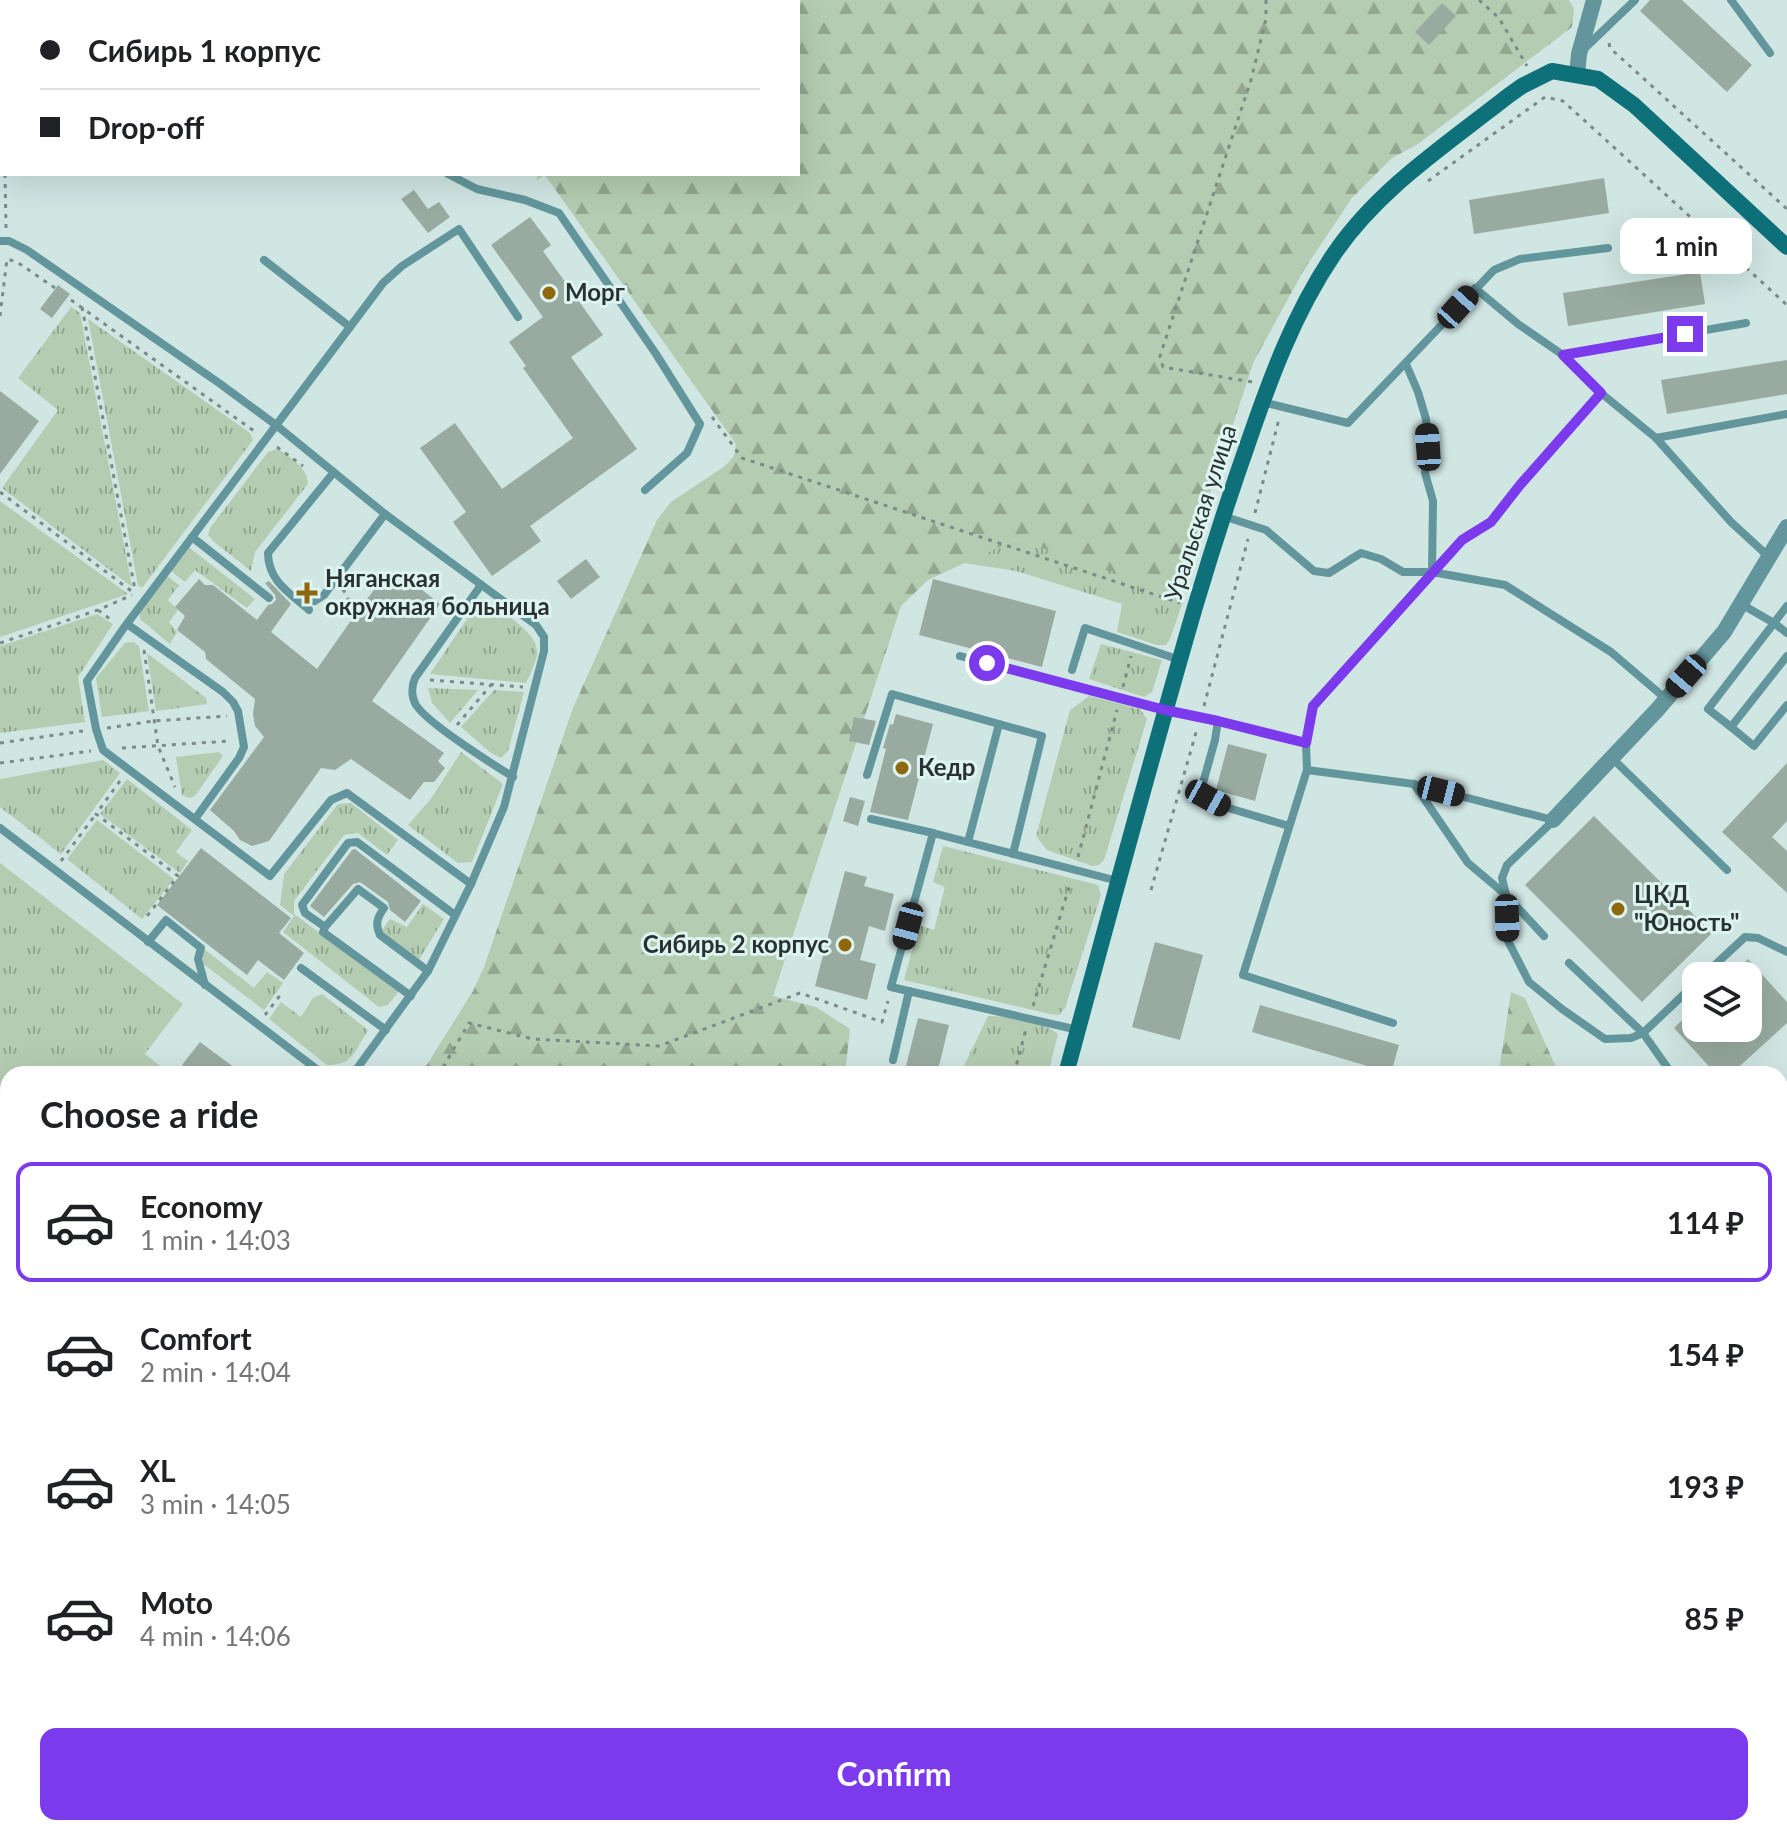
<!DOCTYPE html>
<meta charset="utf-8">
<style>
:root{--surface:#fff;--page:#f6f6f6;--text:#202124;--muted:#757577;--line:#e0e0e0;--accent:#7c3aed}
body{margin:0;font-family:Lato,sans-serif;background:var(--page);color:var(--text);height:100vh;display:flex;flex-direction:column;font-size:30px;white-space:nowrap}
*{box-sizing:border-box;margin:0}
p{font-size:26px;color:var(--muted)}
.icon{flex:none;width:44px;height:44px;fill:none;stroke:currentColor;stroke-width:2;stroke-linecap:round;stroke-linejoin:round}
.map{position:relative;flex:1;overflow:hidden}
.side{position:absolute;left:0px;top:1066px;width:1788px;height:770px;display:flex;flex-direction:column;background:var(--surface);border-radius:24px 24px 0 0;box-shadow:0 8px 32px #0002}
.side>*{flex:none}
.banner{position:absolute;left:0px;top:0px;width:800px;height:176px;box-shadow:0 8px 32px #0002;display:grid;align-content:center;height:176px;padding:0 40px;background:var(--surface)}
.tools{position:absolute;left:1682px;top:962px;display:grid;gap:16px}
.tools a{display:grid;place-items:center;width:80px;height:80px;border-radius:16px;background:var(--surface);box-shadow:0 8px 32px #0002;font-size:40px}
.end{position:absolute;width:36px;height:36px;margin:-18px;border:10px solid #7c3aed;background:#fff;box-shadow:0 0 0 4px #fff}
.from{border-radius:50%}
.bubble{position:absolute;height:56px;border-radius:16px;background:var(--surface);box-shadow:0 8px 32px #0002;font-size:26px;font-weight:700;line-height:56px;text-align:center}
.car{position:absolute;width:24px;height:48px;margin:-24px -12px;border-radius:10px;box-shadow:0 0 6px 2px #0007;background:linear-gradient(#222 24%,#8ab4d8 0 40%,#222 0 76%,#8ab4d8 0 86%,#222 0)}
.banner b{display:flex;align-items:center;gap:28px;height:76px;font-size:30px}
.banner b+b{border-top:2px solid var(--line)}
.banner i{width:20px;height:20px;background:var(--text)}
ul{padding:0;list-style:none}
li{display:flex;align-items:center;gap:24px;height:120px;margin:0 16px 12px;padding:0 24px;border:4px solid transparent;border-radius:16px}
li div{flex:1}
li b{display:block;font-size:30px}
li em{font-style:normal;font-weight:700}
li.on{border-color:var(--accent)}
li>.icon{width:72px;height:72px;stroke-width:1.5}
h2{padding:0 40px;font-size:36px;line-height:96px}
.action{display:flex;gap:16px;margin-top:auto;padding:16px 40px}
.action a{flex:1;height:92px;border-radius:16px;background:var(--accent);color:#fff;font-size:32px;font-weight:700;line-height:92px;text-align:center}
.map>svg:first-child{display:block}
.grass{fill:url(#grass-tufts)}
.forest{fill:url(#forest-firs)}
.building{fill:#99aba1}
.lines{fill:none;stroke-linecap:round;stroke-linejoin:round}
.path{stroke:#7c8b89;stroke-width:3;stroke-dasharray:4 6;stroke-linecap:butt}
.lane{stroke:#63969c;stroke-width:8}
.street{stroke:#63969c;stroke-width:16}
.secondary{stroke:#0e717a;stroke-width:16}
.route{stroke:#7c3aed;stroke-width:10}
.poi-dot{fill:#8f670c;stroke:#ddf4f0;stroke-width:3}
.labels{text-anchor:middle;stroke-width:6;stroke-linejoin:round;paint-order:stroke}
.poi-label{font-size:24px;font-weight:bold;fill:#293230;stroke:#ddf4f0;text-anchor:start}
.street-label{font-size:24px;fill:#293230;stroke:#ddf4f0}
</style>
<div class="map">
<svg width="1787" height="1835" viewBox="0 0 1787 1835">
<defs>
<pattern id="grass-tufts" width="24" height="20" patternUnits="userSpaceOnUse" patternTransform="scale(2)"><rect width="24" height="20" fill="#b4ccb1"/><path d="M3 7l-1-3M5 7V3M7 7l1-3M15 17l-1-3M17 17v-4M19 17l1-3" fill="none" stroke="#92a690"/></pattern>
<pattern id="forest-firs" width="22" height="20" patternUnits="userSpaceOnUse" patternTransform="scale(2)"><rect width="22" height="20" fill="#b4ccb1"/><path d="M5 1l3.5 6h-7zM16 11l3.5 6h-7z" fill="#92a690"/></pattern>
</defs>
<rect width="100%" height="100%" fill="#d0e6e3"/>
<g class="grass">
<path d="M71 307 80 313 132 587 2 488 58 410 18 378Z"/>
<path d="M88 319 250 433 253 440 142 588 138 585Z"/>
<path d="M277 449C290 456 308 468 308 484L255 552 251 571 213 541 208 535 210 528 268 452Z"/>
<path d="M0 501 128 594 0 637Z"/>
<path d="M1016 539 1179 594 1183 601 1170 639 1166 645H1157L1117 632 1122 604 1016 571 964 563Z"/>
<path d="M186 545 255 599 247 608 195 570 185 582 170 570Z"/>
<path d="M166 575 179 585 168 600 178 610 169 622 177 632 170 644 140 619 139 611Z"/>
<path d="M481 598C497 609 540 632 537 654 536 663 530 674 526 683L430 674Z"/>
<path d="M97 614 113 624 78 677 85 722 0 733V646Z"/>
<path d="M133 642 139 646 149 711 102 717 96 678 125 643Z"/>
<path d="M1101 644 1162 660 1152 692 1144 697 1089 679Z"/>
<path d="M147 653 206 698 207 704 156 711Z"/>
<path d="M428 688 478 690 450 723 432 703Z"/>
<path d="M494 690 524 692 508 751 501 758 491 753 461 727Z"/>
<path d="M1089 696 1140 709 1147 719 1104 860 1099 865 1092 866 1047 850 1036 836 1070 710Z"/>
<path d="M219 752 223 756 195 796 189 798 182 795 176 757Z"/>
<path d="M461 752 503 784 472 862 458 863 408 825 430 800Z"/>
<path d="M103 760 120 773 61 854 0 807V779Z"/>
<path d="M127 779 192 830 176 852 188 861 180 873 100 814Z"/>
<path d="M351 803 398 840 387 855 358 833 344 835 294 901V914L399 991 388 1005 379 1007 283 932 294 916 280 905 284 874 338 804Z"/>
<path d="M97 820 174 879 142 919 67 859Z"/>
<path d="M943 846 1098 885 1101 895 1065 1008 1059 1015 1050 1014 904 980 919 925 934 930 945 887 933 882Z"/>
<path d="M0 863 183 1004 145 1054 171 1074H8V1340L0 1334Z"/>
<path d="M423 904 444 919 418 961 380 933 390 919 407 927Z"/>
<path d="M204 949 254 988 267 972 283 983 264 1010 202 963Z"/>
<path d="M322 994 368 1030C356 1049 353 1066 327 1065L269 1019 281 1002 301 1017 313 998Z"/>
<path d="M988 1016C1006 1016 1046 1022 1058 1034L1048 1074H960Z"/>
</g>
<g class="forest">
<path d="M232 0H1569L1574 9 1572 27 1418 144 1392 158 1352 198 1305 268 1254 361 1183 574 1167 591 1016 539 928 580 901 606 773 996 816 1007 850 1029 845 1074H421L473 991 484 967 573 708 657 520 671 502 725 466 734 456 736 444 545 175 536 180 539 174H798V2H235Z"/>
<path d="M1511 992 1525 998 1559 1074H1489L1499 1071Z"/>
<path d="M240 1828H813L812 1835H226Z"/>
</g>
<g class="building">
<path d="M1650 0H1682L1752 65 1727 92 1640 11Z"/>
<path d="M1442 3 1456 16 1429 45 1415 32Z"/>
<path d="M1604 178 1609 213 1474 234 1469 200Z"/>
<path d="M414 190 428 209 439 202 450 217 428 233 401 199Z"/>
<path d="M530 217 551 245 543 251 603 335 571 357 637 449 530 526 541 541 492 576 453 522 466 512 420 448 455 423 502 489 573 438 523 368 526 366 509 342 543 317 491 245Z"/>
<path d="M1700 272 1705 304 1568 326 1563 293Z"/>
<path d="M58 285 70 294 52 318 40 309Z"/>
<path d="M1787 360V394L1667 414 1661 380Z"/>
<path d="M0 391 39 421 0 474Z"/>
<path d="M586 559 600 577 571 599 557 581Z"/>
<path d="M385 576 404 591 417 586 440 604 372 701 444 753 438 761 445 768 434 782H424L410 800 351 759 335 770 321 768 269 841 252 846 240 840 234 831 210 810 264 737 255 726 253 714 255 699 206 659 205 652 177 630 185 616 175 607 199 579 205 585H213L257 620 268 605 272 604 276 600 275 595 265 583 269 581 291 604 271 632 317 669 359 609Z"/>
<path d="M933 579 1056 611 1042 667 919 635Z"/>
<path d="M896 714 933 724 908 820 870 812 886 749 883 748 890 724 893 725Z"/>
<path d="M854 717 876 721 869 745 849 741Z"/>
<path d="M1228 744 1267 754 1255 801 1216 790Z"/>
<path d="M1787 763V821L1772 837 1787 851V893L1722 832Z"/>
<path d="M850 797 865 801 858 826 843 821Z"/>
<path d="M1594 816 1712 933 1642 1002 1525 885Z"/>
<path d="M201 848 291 918 279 933 304 953 284 980 258 960 247 975 157 905Z"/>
<path d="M355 849 421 901 405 922 390 910 388 902 360 882 353 884 324 917 310 906 352 850Z"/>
<path d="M845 871 867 877 864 886 894 894 885 931 869 926 860 960 876 964 867 1000 815 986Z"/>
<path d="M1155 942 1203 955 1180 1040 1132 1027Z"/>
<path d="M1748 959 1787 1002V1023L1731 1074H1716L1674 1028 1696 1007V1028H1748V976H1730Z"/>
<path d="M1260 1005 1399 1045 1391 1073 1252 1032Z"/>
<path d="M918 1018 949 1025 937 1074H904Z"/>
<path d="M200 1042 243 1074H194L182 1065Z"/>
</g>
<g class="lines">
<g class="path">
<path d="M1479 0 1499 18 1527 66"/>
<path d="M560 2 561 0"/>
<path d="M0 27 2 40"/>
<path d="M1609 43 1610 48 1787 209"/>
<path d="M5 174 6 228"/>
<path d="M1428 181 1545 97 1563 101 1787 305"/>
<path d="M71 300 254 431"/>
<path d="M82 307 135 590"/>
<path d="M0 316 7 259 17 262 55 288"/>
<path d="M1252 382 1163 367 1160 356 1251 80 1266 19V0"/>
<path d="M712 417 742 458 1180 603"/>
<path d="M277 447 303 466"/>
<path d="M0 492 134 593"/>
<path d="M1255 513 1279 419"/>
<path d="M343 589 352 607"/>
<path d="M98 610 114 622"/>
<path d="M0 643 98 610 132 595"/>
<path d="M144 650 158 746 175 787"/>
<path d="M430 680 523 687"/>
<path d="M1123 687 1131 656"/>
<path d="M1204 706 1248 539"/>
<path d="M457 725 491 685"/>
<path d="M107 728 154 721 227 716"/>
<path d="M0 743 83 731"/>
<path d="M122 748 230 741"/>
<path d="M0 763 91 751"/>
<path d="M120 781 96 814 178 876 144 920"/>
<path d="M1078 857 1117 710"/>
<path d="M61 861 96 814"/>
<path d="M1151 890 1197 729"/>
<path d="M1033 1006 1070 884"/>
<path d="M265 1015 282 993"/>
<path d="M436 1074 442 1069 469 1023 533 1039 659 1046 800 993 882 1022 888 1001"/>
<path d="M1014 1074 1026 1029"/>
<path d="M0 1360 8 1363"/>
<path d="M1780 1736 1787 1735"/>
</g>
<g class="lane">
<path d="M1731 0 1770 53"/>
<path d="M39 2 41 0"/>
<path d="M0 9H2"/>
<path d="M1585 48 1635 0"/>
<path d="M448 174 477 189 525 200 559 213 656 354 700 424 687 453 645 490"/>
<path d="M0 241H9L27 250 219 383 276 425 385 514 536 625 544 637V651L504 807 471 884 428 971 353 1074"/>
<path d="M264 260 350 327"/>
<path d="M1475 288 1518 324 1563 355 1601 393 1656 438 1731 522 1769 557"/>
<path d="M1563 355 1746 323"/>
<path d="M1262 402 1348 423 1494 270 1520 259 1608 248"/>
<path d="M1656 438 1787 414"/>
<path d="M334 472 268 553C268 581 290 593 309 610L306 602 315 601 324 595 385 514"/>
<path d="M1223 516 1266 530 1314 571 1329 573 1361 553 1381 559 1403 572H1432L1462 540 1491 522 1520 485 1601 393"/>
<path d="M192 537 269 598"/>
<path d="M1432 572 1505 585 1611 652 1666 699"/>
<path d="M481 585 415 678C412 685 411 695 415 703 422 720 494 765 513 777"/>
<path d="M1741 604 1774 623 1787 606"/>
<path d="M127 624 223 692 233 702 238 711 244 747 239 758 195 819"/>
<path d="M960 656 1165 710 1218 721 1306 743"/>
<path d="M1787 656 1731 727 1754 746 1787 705"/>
<path d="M1072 670 1085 628 1180 660"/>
<path d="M1218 721 1215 740 1203 783 1208 798 1225 807 1289 826"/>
<path d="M1731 727 1708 709 1774 623 1787 633"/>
<path d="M1612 758 1727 870"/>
<path d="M1307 770 1414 784 1553 820"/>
<path d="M867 775 892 694 1042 736 1013 854"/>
<path d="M1414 784 1468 863 1506 895 1544 936"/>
<path d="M871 819 933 833"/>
<path d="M1553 821 1507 865 1502 878 1506 895 1508 941 1529 982 1562 1009 1605 1039 1631 1038 1643 1033 1696 983"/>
<path d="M0 828 323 1074"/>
<path d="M968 842 999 724"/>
<path d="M471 884 347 793 331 800 270 876 103 750 96 729 87 681 123 629 350 327 383 283 402 266 459 229 518 317"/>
<path d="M325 927 358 889 384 908C377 918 375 924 380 935L428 971"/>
<path d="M148 942 166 920 201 948 198 959 205 985"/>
<path d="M1569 963 1643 1033 1672 1074"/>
<path d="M301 968 386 1030"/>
<path d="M1703 976 1745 937 1758 938 1787 952"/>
<path d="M411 996 323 932 325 927 305 913 302 905 348 843 357 842 455 915"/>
<path d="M1393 1023 1243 975 1307 770 1306 743 1313 706 1432 572 1433 501 1425 473 1428 447 1426 419 1418 392 1406 364"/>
<path d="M1078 1030 891 987 933 833 1118 881"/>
<path d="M893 1060 909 991"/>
<path d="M1780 1567H1787"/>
<path d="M0 1624 8 1620"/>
<path d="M1780 1672 1787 1671"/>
<path d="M989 1828 996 1835"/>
<path d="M1435 1829 1465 1835"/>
<path d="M1621 1835 1623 1828"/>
</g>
<g class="street">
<path d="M1577 75 1579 54 1594 0"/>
<path d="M1553 820 1657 710 1724 632 1787 527"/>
<path d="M167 1835 180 1828"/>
<path d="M856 1835 858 1828"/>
</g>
<g class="secondary">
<path d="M1066 1074C1108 918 1150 762 1195 607 1211 553 1228 500 1247 446 1270 379 1294 313 1334 254 1378 189 1447 144 1508 96L1522 86 1552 71 1598 79 1634 105 1787 247"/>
<path d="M0 1448 8 1453"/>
<path d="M1655 1828 1682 1835"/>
</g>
</g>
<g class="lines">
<path class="route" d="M987 663 1165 710 1218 721 1306 743 1313 706 1462 540 1491 522 1520 485 1601 393 1563 355 1685 334"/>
</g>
<g class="poi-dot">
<circle cx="549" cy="293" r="8"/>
<path d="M303 581h8v8h8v8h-8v8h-8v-8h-8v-8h8z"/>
<circle cx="902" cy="768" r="8"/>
<circle cx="1618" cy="909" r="8"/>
<circle cx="845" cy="945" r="8"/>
</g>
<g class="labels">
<g class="poi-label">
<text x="565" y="301">Морг</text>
<text x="325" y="587">Няганская<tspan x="325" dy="28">окружная больница</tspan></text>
<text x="918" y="776">Кедр</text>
<text x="1634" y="903">ЦКД<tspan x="1634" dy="28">"Юность"</tspan></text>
<text x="829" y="953" text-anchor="end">Сибирь 2 корпус</text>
</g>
<g class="street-label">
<text transform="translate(1201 513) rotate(-72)" y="8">Уральская улица</text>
</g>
</g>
</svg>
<div class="tools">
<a><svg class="icon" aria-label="layers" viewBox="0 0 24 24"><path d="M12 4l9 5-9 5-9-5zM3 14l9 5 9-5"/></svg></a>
</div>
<i class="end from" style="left:987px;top:663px"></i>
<i class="end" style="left:1685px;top:334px"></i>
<div class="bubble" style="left:1620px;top:218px;width:132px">1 min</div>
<i class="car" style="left:1458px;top:307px;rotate:42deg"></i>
<i class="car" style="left:1428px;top:447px;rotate:356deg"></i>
<i class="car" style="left:1686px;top:676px;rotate:221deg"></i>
<i class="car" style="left:1441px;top:791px;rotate:104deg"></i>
<i class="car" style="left:1208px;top:798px;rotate:119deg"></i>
<i class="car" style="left:1507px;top:918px;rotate:178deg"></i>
<i class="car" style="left:908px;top:926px;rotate:195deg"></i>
<div class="banner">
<b><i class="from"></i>Сибирь 1 корпус</b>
<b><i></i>Drop-off</b>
</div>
<section class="side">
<h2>Choose a ride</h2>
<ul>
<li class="on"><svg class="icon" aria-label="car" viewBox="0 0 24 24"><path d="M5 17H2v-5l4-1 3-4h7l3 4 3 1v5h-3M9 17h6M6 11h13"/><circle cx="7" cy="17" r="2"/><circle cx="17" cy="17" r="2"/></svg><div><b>Economy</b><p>1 min · 14:03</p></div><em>114 ₽</em></li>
<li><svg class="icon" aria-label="car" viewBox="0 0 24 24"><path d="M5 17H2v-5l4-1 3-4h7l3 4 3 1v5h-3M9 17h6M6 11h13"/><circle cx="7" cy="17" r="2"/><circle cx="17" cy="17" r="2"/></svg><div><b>Comfort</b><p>2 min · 14:04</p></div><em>154 ₽</em></li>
<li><svg class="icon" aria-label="car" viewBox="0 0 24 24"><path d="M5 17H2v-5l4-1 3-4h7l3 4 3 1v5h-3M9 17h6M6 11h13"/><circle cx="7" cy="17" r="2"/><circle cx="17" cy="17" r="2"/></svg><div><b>XL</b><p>3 min · 14:05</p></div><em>193 ₽</em></li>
<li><svg class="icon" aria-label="car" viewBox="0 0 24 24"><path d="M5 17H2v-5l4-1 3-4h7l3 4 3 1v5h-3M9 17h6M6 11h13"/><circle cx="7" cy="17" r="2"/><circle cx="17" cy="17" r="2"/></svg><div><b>Moto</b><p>4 min · 14:06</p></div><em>85 ₽</em></li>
</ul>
<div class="action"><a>Confirm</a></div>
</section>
</div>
